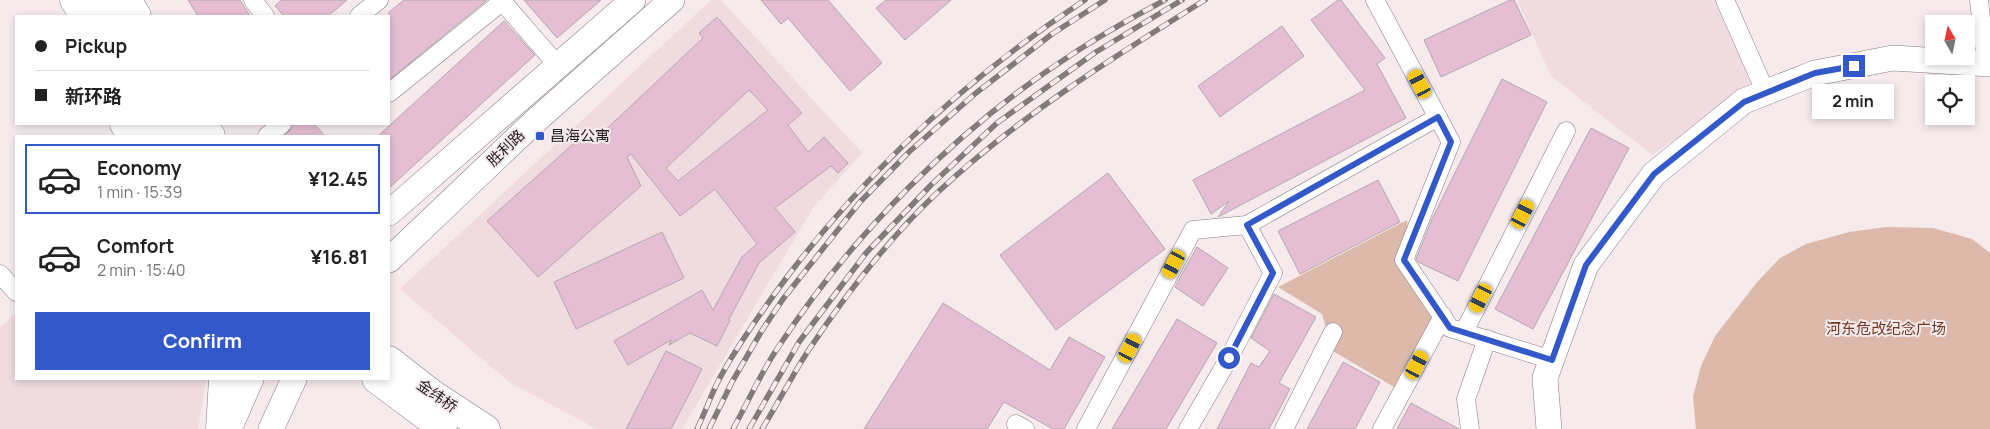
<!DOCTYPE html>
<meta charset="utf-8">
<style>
:root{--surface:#fff;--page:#f6f6f6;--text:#222;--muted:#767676;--line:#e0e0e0;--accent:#3358c9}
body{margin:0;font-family:Manrope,"Noto Sans SC",sans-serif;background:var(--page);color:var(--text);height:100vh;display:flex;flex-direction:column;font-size:19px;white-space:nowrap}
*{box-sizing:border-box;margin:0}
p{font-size:16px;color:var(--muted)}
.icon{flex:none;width:28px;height:28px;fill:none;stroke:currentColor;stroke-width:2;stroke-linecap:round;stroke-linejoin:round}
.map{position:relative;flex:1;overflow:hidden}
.drawer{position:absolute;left:15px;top:135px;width:375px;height:245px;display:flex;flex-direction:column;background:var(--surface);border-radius:0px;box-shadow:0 2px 8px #0003}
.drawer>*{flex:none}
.banner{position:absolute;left:15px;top:15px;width:375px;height:110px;border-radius:0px;box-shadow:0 2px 8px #0003;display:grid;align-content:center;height:110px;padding:0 20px;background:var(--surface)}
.needle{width:32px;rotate:351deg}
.controls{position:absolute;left:1925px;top:15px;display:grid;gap:10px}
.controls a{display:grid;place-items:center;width:50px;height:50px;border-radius:0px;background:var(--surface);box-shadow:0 2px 8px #0003;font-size:25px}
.end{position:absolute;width:22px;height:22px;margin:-11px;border:6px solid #3358c9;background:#fff;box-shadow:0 0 0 2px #fff}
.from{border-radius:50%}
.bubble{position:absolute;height:35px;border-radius:0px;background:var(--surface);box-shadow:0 2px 8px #0003;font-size:16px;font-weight:700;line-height:35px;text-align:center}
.car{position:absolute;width:15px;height:30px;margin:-15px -8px;border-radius:6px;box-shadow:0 0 4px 1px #0007;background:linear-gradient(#f5c518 24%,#345 0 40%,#f5c518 0 76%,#345 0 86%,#f5c518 0)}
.banner b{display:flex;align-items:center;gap:18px;height:48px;font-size:19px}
.banner b+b{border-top:1px solid var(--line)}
.banner i{width:12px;height:12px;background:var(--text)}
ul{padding:9px 0 0;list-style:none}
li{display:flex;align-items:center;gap:15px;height:70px;margin:0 10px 8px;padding:0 10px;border:2px solid transparent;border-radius:0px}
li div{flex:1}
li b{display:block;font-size:19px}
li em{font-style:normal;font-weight:700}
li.selected{border-color:var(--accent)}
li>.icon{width:45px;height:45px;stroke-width:1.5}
.action{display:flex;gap:10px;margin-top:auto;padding:10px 20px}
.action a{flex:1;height:58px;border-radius:0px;background:var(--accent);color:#fff;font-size:20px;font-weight:700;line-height:58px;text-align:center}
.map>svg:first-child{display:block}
.built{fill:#f0dce0}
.green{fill:#ddb9ab}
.building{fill:#e5bed3;stroke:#b2a8ad;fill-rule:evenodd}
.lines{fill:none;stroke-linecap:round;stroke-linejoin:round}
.street-casing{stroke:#867b7e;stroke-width:19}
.secondary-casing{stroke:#867b7e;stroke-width:26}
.primary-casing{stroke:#867b7e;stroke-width:29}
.street{stroke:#fff;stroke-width:18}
.secondary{stroke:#fff;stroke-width:25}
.primary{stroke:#fff;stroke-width:28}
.rail-casing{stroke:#827a7b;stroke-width:5.5}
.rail{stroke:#f6eaec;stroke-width:4;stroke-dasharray:11;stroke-linecap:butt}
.route{stroke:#3358c9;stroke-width:6}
.poi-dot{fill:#3358c9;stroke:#f6eaec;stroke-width:2}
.labels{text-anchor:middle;stroke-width:4;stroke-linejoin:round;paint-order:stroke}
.poi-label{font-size:15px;fill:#231f20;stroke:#f6eaec;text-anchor:start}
.street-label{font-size:15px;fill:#231f20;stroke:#f6eaec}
.park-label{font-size:15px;fill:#6e3822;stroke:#f6eaec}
</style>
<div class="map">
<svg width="1990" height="429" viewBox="0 0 1990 429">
<rect width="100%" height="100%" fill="#f6eaec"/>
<g class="built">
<path d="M711 0H721L862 153 813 208 682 429H597L509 382 400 289Z"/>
<path d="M1517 0H1716L1755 87 1652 155 1551 76Z"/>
<path d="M15 314H16V379H206L198 429H0V327Z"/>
</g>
<g class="green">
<path d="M1407 220 1410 269 1439 316 1399 390 1333 351 1322 314 1278 287Z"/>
<path d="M1887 227 1933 228 1972 239 1990 253V429H1696L1693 397 1701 366 1715 336 1758 281 1780 258 1806 244 1849 232Z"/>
</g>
<g class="building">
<path d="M188 0H240L250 16H198Z"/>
<path d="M281 0H347L328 16H284L275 6Z"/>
<path d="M404 0H487L389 80V12Z"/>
<path d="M524 0H601L557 38Z"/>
<path d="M761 0H828L882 63 850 91 788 18 781 24Z"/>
<path d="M886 0H951L905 40 876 8Z"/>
<path d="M1338 0H1341L1385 58 1377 64 1406 118 1218 217 1229 201 1211 214 1193 180 1365 90 1311 20Z"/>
<path d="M1510 0H1514L1531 35 1441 77 1424 40Z"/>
<path d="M717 17 802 113 788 125 808 152 824 137 848 163 838 173 831 166 775 208 795 232 759 263 729 319 730 320 717 346 690 333 669 345 671 340 628 365 614 341 702 290 713 310 742 257 757 244 715 189 680 216 631 154 627 157 641 186 538 277 487 221 590 129 598 137 703 38 699 33ZM749 90 768 110 678 181 666 168Z"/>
<path d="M504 21 535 55 389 188V136H378Z"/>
<path d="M1282 26 1304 56 1220 117 1198 86Z"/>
<path d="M1502 79 1547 102 1458 281 1418 262 1416 259 1432 219Z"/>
<path d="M292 124H314L325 136H284L292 128Z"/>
<path d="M1591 128 1629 148 1533 329 1495 309Z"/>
<path d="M1108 173 1165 249 1056 330 1000 255Z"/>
<path d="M1378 180 1400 222 1300 274 1278 231Z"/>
<path d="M662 232 684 278 576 329 554 282Z"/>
<path d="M1197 247 1228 268 1203 306 1175 287Z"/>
<path d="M1274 294 1316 317 1279 383 1290 389 1269 429H1217L1251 363 1259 367 1270 351 1251 338Z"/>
<path d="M943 303 1050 370 1069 337 1105 357 1064 429H1053L1004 402 987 429H864Z"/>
<path d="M1177 319 1217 343 1166 429H1112Z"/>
<path d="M666 351 702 369 671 429H626Z"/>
<path d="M1343 362 1380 382 1355 429H1307Z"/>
<path d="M1411 403 1459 429H1397Z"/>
</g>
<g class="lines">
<g class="street-casing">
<g id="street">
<path d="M253 0 265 16"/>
<path d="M501 0 559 67"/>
<path d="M1375 0 1451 142 1404 260 1450 328 1552 360"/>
<path d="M1725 0 1766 93"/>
<path d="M1979 0 1986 63"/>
<path d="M359 16 379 0"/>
<path d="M389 93 504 0"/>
<path d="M267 136 282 124"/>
<path d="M0 274 16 292"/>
<path d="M1464 332 1566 131"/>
<path d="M1016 424 1025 429"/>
<path d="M1086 429 1193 230 1247 225 1438 117"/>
<path d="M1188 429 1229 358 1273 273 1247 225"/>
<path d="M1284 429 1333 332"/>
<path d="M1382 429 1443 316"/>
<path d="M1470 429 1466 399 1487 339"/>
</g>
</g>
<g class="secondary-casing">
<g id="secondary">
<path d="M389 213 633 0"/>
<path d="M389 260 533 123 672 0"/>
<path d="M229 429 251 379"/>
<path d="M271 429 294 379"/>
<path d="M1549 429 1545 378 1586 265 1654 174 1744 101 1815 73 1893 58 1990 64"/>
</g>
</g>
<g class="primary-casing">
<g id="primary">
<path d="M74 0 84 16"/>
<path d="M99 0 109 16"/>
<path d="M127 0 137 16"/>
<path d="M124 124 132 136"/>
<path d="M147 124 155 136"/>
<path d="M174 124 182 136"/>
<path d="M202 124 211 136"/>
<path d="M389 360 434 395 486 429"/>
<path d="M376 379 443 429"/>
<path d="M220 429 223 379"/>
</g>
</g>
<use href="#street" class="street"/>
<use href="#secondary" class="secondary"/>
<use href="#primary" class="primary"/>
<g class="rail-casing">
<g id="rail">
<path d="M697 429C706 411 712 391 722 374 741 340 764 308 787 277 871 166 969 76 1085 0"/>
<path d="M709 429 732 382 761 332 783 299 860 202 910 151 976 93 1052 34 1105 0"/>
<path d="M733 429C748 402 761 372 779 346 852 235 958 128 1071 55 1101 35 1133 17 1165 0"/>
<path d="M749 429 799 342 866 253 931 185 997 123 1096 52 1182 0"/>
<path d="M762 429C778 403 792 376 808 351 844 297 891 236 938 192 1018 117 1112 58 1205 0"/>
</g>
</g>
<use href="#rail" class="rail"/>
</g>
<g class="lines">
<path class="route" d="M1229 358 1273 273 1247 225 1438 117 1451 142 1404 260 1450 328 1552 360 1586 265 1654 174 1744 102 1815 73 1854 66"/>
</g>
<rect class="poi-dot" x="535" y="131" width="10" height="10" rx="2.5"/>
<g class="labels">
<g class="poi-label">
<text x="550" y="141">昌海公寓</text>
</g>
<g class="street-label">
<text transform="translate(506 148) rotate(-44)" y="5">胜利路</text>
<text transform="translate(437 396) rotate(35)" y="5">金纬桥</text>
</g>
<g class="park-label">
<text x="1886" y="334">河东危改纪念广场</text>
</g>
</g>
</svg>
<div class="controls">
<a><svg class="needle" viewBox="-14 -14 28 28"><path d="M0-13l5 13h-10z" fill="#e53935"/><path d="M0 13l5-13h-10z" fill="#767676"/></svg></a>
<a><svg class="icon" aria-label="locate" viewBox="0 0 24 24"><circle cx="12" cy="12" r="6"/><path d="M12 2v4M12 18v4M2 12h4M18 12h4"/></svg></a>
</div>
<i class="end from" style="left:1229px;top:358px"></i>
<i class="end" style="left:1854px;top:66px"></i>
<div class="bubble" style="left:1812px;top:84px;width:82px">2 min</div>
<i class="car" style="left:1420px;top:84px;rotate:332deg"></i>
<i class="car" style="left:1523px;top:214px;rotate:27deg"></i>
<i class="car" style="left:1174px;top:264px;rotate:208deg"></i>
<i class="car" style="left:1481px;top:298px;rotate:207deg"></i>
<i class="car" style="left:1130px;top:348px;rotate:28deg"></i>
<i class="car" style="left:1417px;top:365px;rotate:28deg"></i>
<div class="banner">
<b><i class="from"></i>Pickup</b>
<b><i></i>新环路</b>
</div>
<section class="drawer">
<ul>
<li class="selected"><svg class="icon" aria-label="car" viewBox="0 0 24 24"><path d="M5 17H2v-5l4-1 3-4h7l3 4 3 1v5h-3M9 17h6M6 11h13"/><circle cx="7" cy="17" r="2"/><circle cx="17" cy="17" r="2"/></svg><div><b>Economy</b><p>1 min · 15:39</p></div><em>¥12.45</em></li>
<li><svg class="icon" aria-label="car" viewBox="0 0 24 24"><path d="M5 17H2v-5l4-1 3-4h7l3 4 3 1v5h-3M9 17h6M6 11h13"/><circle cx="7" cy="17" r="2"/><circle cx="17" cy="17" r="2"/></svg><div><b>Comfort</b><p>2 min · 15:40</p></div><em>¥16.81</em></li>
</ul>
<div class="action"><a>Confirm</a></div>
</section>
</div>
